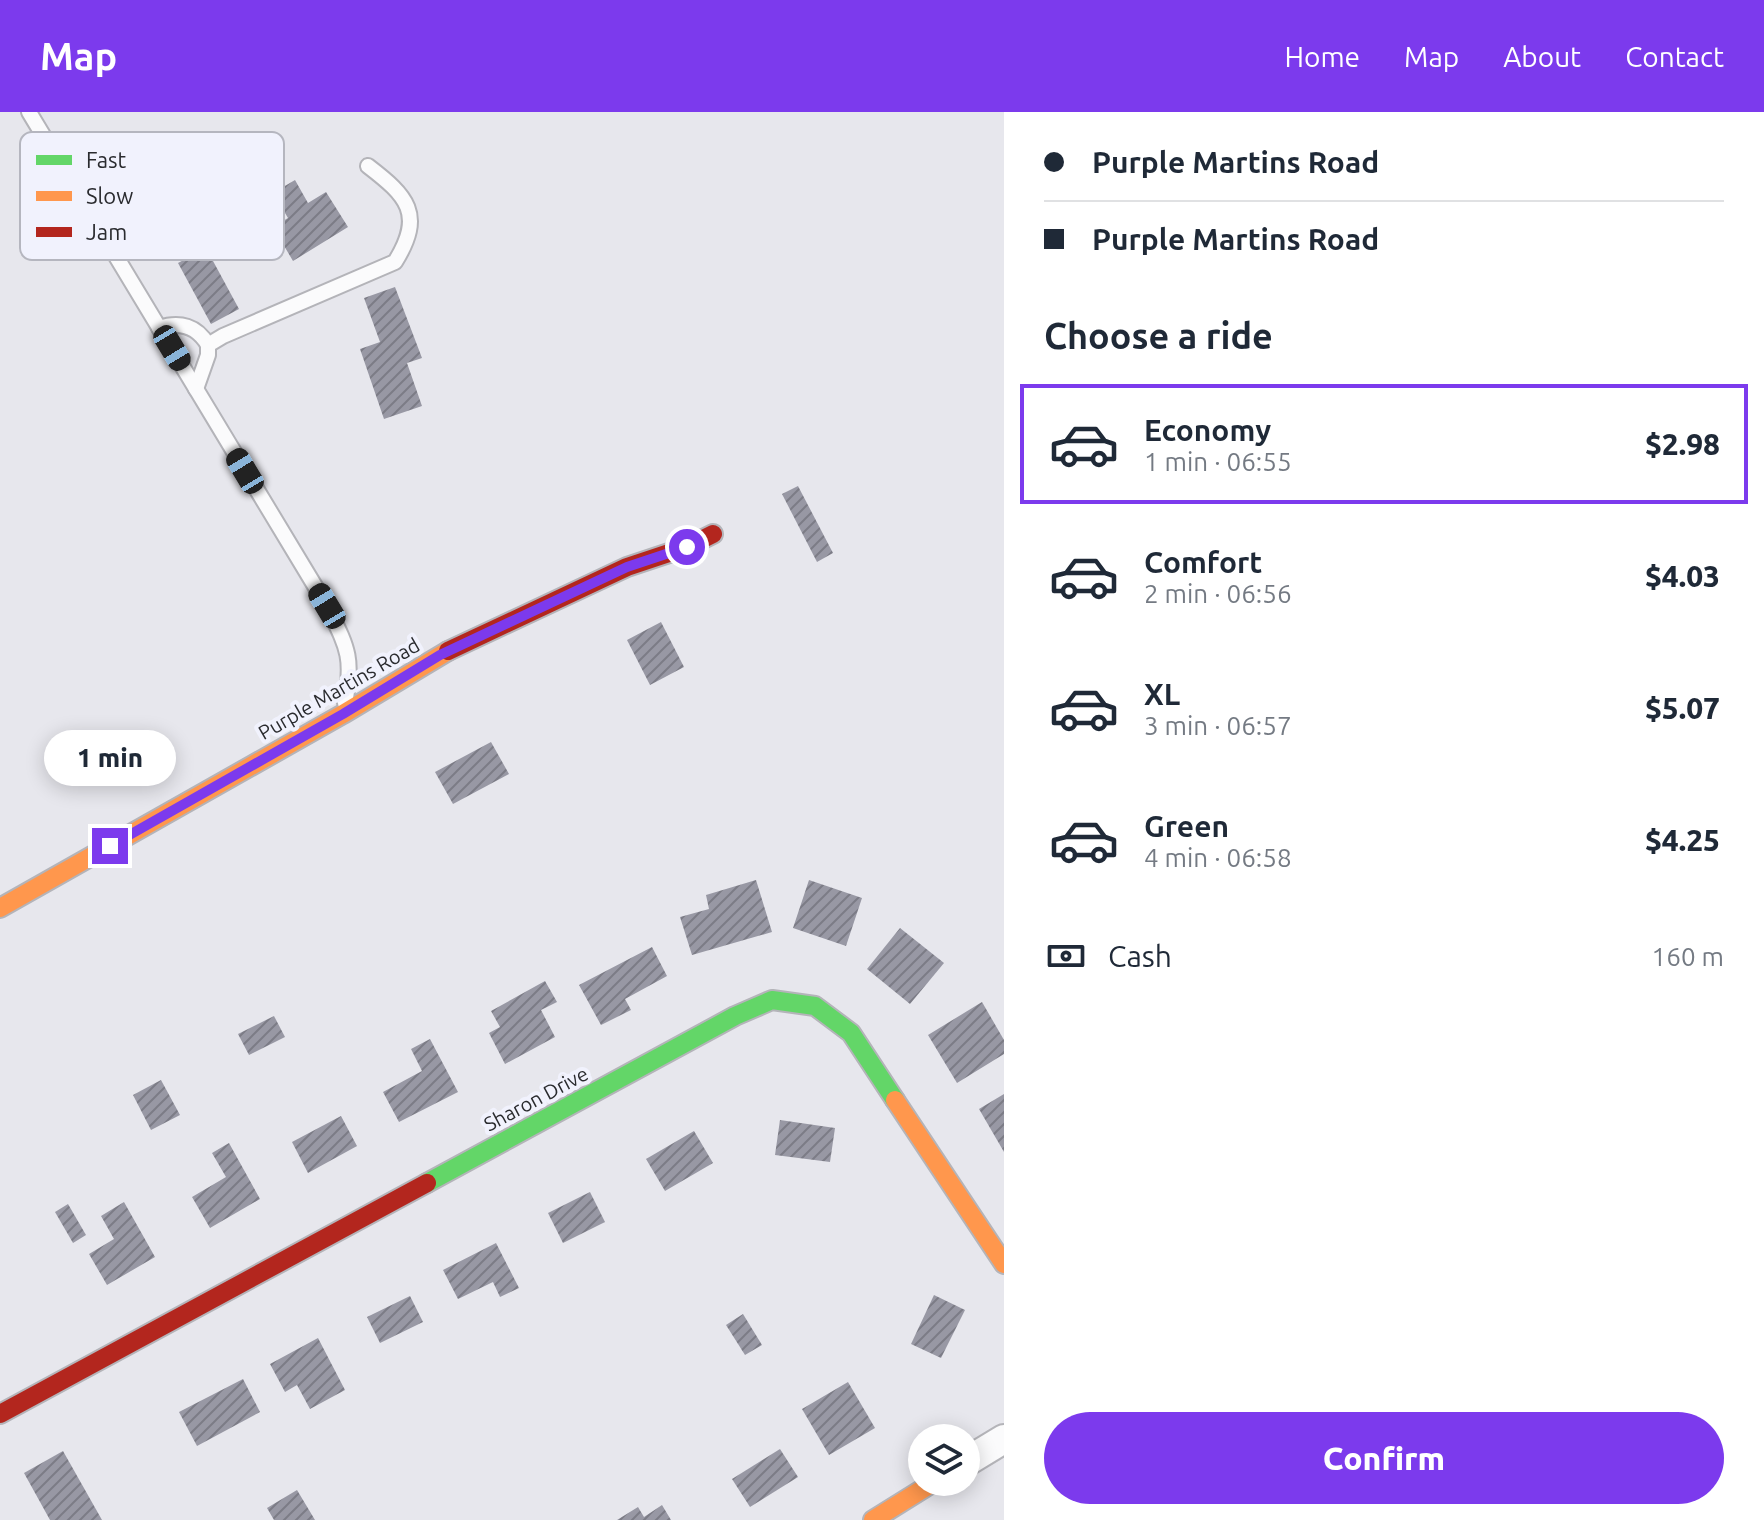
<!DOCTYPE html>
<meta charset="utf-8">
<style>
:root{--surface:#fff;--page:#f6f6f7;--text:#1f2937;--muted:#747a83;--line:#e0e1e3;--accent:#7c3aed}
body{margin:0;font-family:Ubuntu,sans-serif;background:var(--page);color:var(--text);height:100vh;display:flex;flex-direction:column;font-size:30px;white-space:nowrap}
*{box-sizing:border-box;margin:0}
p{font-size:26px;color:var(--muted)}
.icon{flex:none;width:44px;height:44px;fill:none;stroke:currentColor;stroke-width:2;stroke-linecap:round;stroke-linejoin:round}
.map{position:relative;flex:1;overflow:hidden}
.drawer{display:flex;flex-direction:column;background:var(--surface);width:760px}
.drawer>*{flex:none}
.top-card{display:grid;align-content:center;height:176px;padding:0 40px;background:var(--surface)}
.fabs{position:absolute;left:908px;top:1312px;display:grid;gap:16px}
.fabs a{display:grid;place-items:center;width:72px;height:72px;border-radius:50%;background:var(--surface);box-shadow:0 4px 20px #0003;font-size:40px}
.end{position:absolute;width:36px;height:36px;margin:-18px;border:10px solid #7c3aed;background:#fff;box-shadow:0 0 0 4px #fff}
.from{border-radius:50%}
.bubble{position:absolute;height:56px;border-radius:28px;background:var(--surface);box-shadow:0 4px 20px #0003;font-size:26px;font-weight:800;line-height:56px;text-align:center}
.car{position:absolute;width:24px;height:48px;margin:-24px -12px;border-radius:10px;box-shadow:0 0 6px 2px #0007;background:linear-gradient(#222 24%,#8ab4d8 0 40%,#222 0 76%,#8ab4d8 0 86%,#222 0)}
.top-card b{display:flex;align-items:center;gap:28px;height:76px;font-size:30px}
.top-card b+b{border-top:2px solid var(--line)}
.top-card i{width:20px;height:20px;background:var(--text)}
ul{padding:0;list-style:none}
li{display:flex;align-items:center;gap:24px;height:120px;margin:0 16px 12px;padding:0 24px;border:4px solid transparent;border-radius:0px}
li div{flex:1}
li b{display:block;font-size:30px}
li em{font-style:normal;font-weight:800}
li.active{border-color:var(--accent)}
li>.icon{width:72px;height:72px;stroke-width:1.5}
h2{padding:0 40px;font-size:36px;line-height:96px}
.pay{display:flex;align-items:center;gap:20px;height:88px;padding:0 40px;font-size:30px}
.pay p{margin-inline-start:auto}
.action{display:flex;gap:16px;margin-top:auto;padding:16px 40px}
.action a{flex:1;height:92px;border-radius:48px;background:var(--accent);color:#fff;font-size:32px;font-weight:800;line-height:92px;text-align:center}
header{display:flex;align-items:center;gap:48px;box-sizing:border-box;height:112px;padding:0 40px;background:var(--accent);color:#fff}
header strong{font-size:38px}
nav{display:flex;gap:44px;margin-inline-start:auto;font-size:28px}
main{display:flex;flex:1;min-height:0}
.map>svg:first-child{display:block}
.building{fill:url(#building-hatch)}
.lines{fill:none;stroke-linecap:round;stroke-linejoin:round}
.lane-casing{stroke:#b4b4b9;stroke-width:18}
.street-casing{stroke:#b4b4b9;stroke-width:32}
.fast-casing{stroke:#b4b4b9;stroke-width:22}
.slow-casing{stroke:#b4b4b9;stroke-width:22}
.jam-casing{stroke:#b4b4b9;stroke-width:22}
.lane{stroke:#fbfbfc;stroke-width:14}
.street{stroke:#fbfbfc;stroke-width:28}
.fast{stroke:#63d668;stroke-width:18}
.slow{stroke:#ff974d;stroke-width:18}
.jam{stroke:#b3261e;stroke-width:18}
.route{stroke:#7c3aed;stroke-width:10}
.labels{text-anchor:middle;stroke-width:8;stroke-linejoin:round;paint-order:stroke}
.street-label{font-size:20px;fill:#2a2b2f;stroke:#f1f2fd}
.key{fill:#f1f2fd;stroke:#b5b6bf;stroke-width:2}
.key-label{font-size:22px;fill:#2a2b2f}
</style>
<header>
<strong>Map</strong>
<nav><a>Home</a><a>Map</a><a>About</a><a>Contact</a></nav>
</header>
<main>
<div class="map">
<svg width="1004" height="1408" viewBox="0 0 1004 1408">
<defs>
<pattern id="building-hatch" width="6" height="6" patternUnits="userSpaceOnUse" patternTransform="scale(2)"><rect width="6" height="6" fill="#9898a4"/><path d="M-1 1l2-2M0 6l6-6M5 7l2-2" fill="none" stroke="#7c7c86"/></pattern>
</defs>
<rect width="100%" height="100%" fill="#e7e7ed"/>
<g class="building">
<path d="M295 68 308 91 326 80 348 115 293 149 273 115 288 106 273 81Z"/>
<path d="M206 136 239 197 211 212 178 151Z"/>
<path d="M395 175 422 246 407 251 422 294 384 307 360 237 380 230 364 186Z"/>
<path d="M798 374 833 441 817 450 782 382Z"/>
<path d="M661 510 684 555 650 573 627 528Z"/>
<path d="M491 630 509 662 453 692 435 660Z"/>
<path d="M756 768 772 820 692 843 680 805 709 797 706 783Z"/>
<path d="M809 768 862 786 846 834 793 816Z"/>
<path d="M900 816 944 851 910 892 867 857Z"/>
<path d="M652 835 667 864 625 887 631 898 601 913 579 873Z"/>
<path d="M545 869 557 890 541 898 555 925 505 952 489 921 500 915 491 899Z"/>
<path d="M982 890 1004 928V942L957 971 928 923Z"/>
<path d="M274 904 285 925 249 943 238 922Z"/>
<path d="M430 927 458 980 399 1010 383 980 422 959 411 937Z"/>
<path d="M161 968 180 1003 151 1018 133 983Z"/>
<path d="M1004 982V1040L979 997Z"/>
<path d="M341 1004 357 1034 308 1061 292 1030Z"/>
<path d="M780 1008 835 1016 830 1050 775 1043Z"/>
<path d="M694 1019 713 1051 665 1079 646 1047Z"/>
<path d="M229 1031 260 1087 210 1116 192 1085 226 1065 212 1041Z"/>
<path d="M590 1080 605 1110 563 1131 548 1101Z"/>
<path d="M124 1090 155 1145 107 1173 89 1142 114 1127 101 1104Z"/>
<path d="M68 1092 86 1123 73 1131 55 1100Z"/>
<path d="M496 1131 519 1176 500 1185 493 1170 458 1187 443 1158Z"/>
<path d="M934 1183 965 1198 941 1246 911 1232Z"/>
<path d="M410 1184 423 1210 380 1231 367 1205Z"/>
<path d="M743 1202 762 1233 745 1243 726 1213Z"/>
<path d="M318 1226 345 1278 310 1297 297 1273 285 1280 270 1252Z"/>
<path d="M243 1267 260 1300 197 1334 179 1300Z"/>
<path d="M848 1270 875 1316 829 1343 802 1297Z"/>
<path d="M780 1337 798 1365 750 1395 732 1367Z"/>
<path d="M63 1339 102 1408H50L24 1361Z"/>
<path d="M297 1378 315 1408H274L267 1396Z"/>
<path d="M662 1393 671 1408H617L638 1395 644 1405Z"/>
</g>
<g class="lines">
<g class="lane-casing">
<g id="lane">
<path d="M29 0 327 494C347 535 354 545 345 591"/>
<path d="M159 216C180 209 197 214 208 233"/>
<path d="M196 277 208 243V233L223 224 395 150C425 102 407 84 368 54"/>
</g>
</g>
<g class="street-casing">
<path id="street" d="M966 1350 1004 1327"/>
</g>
<g class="fast-casing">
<path id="fast" d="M427 1071 735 904 772 888 815 894 851 921 895 988"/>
</g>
<g class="slow-casing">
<g id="slow">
<path d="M0 796 343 602 448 539"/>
<path d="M895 988 1004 1152"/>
<path d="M873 1408 934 1370"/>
</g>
</g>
<g class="jam-casing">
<g id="jam">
<path d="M448 539 627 455 687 435 713 422"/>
<path d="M0 1302 427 1071"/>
</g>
</g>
<use href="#lane" class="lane"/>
<use href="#street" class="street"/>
<use href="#fast" class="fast"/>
<use href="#slow" class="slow"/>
<use href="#jam" class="jam"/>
</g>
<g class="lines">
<path class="route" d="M110 734 343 602 440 543 627 455 687 435"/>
</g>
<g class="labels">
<g class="street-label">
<text transform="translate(339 577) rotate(-30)" y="7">Purple Martins Road</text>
<text transform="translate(536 987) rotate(-28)" y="7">Sharon Drive</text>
</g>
</g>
<rect x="20" y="20" width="264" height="128" rx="12" class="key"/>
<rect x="36" y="43" width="36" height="10" fill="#63d668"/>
<rect x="36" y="79" width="36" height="10" fill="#ff974d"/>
<rect x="36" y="115" width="36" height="10" fill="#b3261e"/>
<g class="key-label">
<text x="86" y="56">Fast</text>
<text x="86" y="92">Slow</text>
<text x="86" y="128">Jam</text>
</g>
</svg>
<div class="fabs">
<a><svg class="icon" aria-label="layers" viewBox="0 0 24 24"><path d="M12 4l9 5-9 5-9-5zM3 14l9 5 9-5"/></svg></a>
</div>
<i class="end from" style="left:687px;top:435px"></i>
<i class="end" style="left:110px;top:734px"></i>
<div class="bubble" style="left:44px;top:618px;width:132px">1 min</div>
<i class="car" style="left:172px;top:236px;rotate:149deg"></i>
<i class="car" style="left:245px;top:359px;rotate:329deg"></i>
<i class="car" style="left:327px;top:494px;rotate:329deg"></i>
</div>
<section class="drawer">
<div class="top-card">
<b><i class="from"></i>Purple Martins Road</b>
<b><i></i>Purple Martins Road</b>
</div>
<h2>Choose a ride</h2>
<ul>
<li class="active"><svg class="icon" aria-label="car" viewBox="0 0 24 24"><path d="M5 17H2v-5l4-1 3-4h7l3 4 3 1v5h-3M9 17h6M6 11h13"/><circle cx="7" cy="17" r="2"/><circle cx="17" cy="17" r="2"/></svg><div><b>Economy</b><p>1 min · 06:55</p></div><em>$2.98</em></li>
<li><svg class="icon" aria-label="car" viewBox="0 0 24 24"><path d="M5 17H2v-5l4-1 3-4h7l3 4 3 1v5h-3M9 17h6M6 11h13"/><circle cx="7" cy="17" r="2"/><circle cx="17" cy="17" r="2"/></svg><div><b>Comfort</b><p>2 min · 06:56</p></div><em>$4.03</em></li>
<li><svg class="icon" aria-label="car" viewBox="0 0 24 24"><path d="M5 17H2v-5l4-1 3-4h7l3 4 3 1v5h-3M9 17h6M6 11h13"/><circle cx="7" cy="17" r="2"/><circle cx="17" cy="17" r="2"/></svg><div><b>XL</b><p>3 min · 06:57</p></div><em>$5.07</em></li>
<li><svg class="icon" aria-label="car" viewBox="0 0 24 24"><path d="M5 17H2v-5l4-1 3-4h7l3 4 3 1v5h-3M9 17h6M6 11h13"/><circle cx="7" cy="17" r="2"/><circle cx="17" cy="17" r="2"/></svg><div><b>Green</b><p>4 min · 06:58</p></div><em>$4.25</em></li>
</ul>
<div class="pay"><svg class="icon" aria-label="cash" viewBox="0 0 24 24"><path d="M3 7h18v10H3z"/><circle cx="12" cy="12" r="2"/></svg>Cash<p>160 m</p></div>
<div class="action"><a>Confirm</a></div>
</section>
</main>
